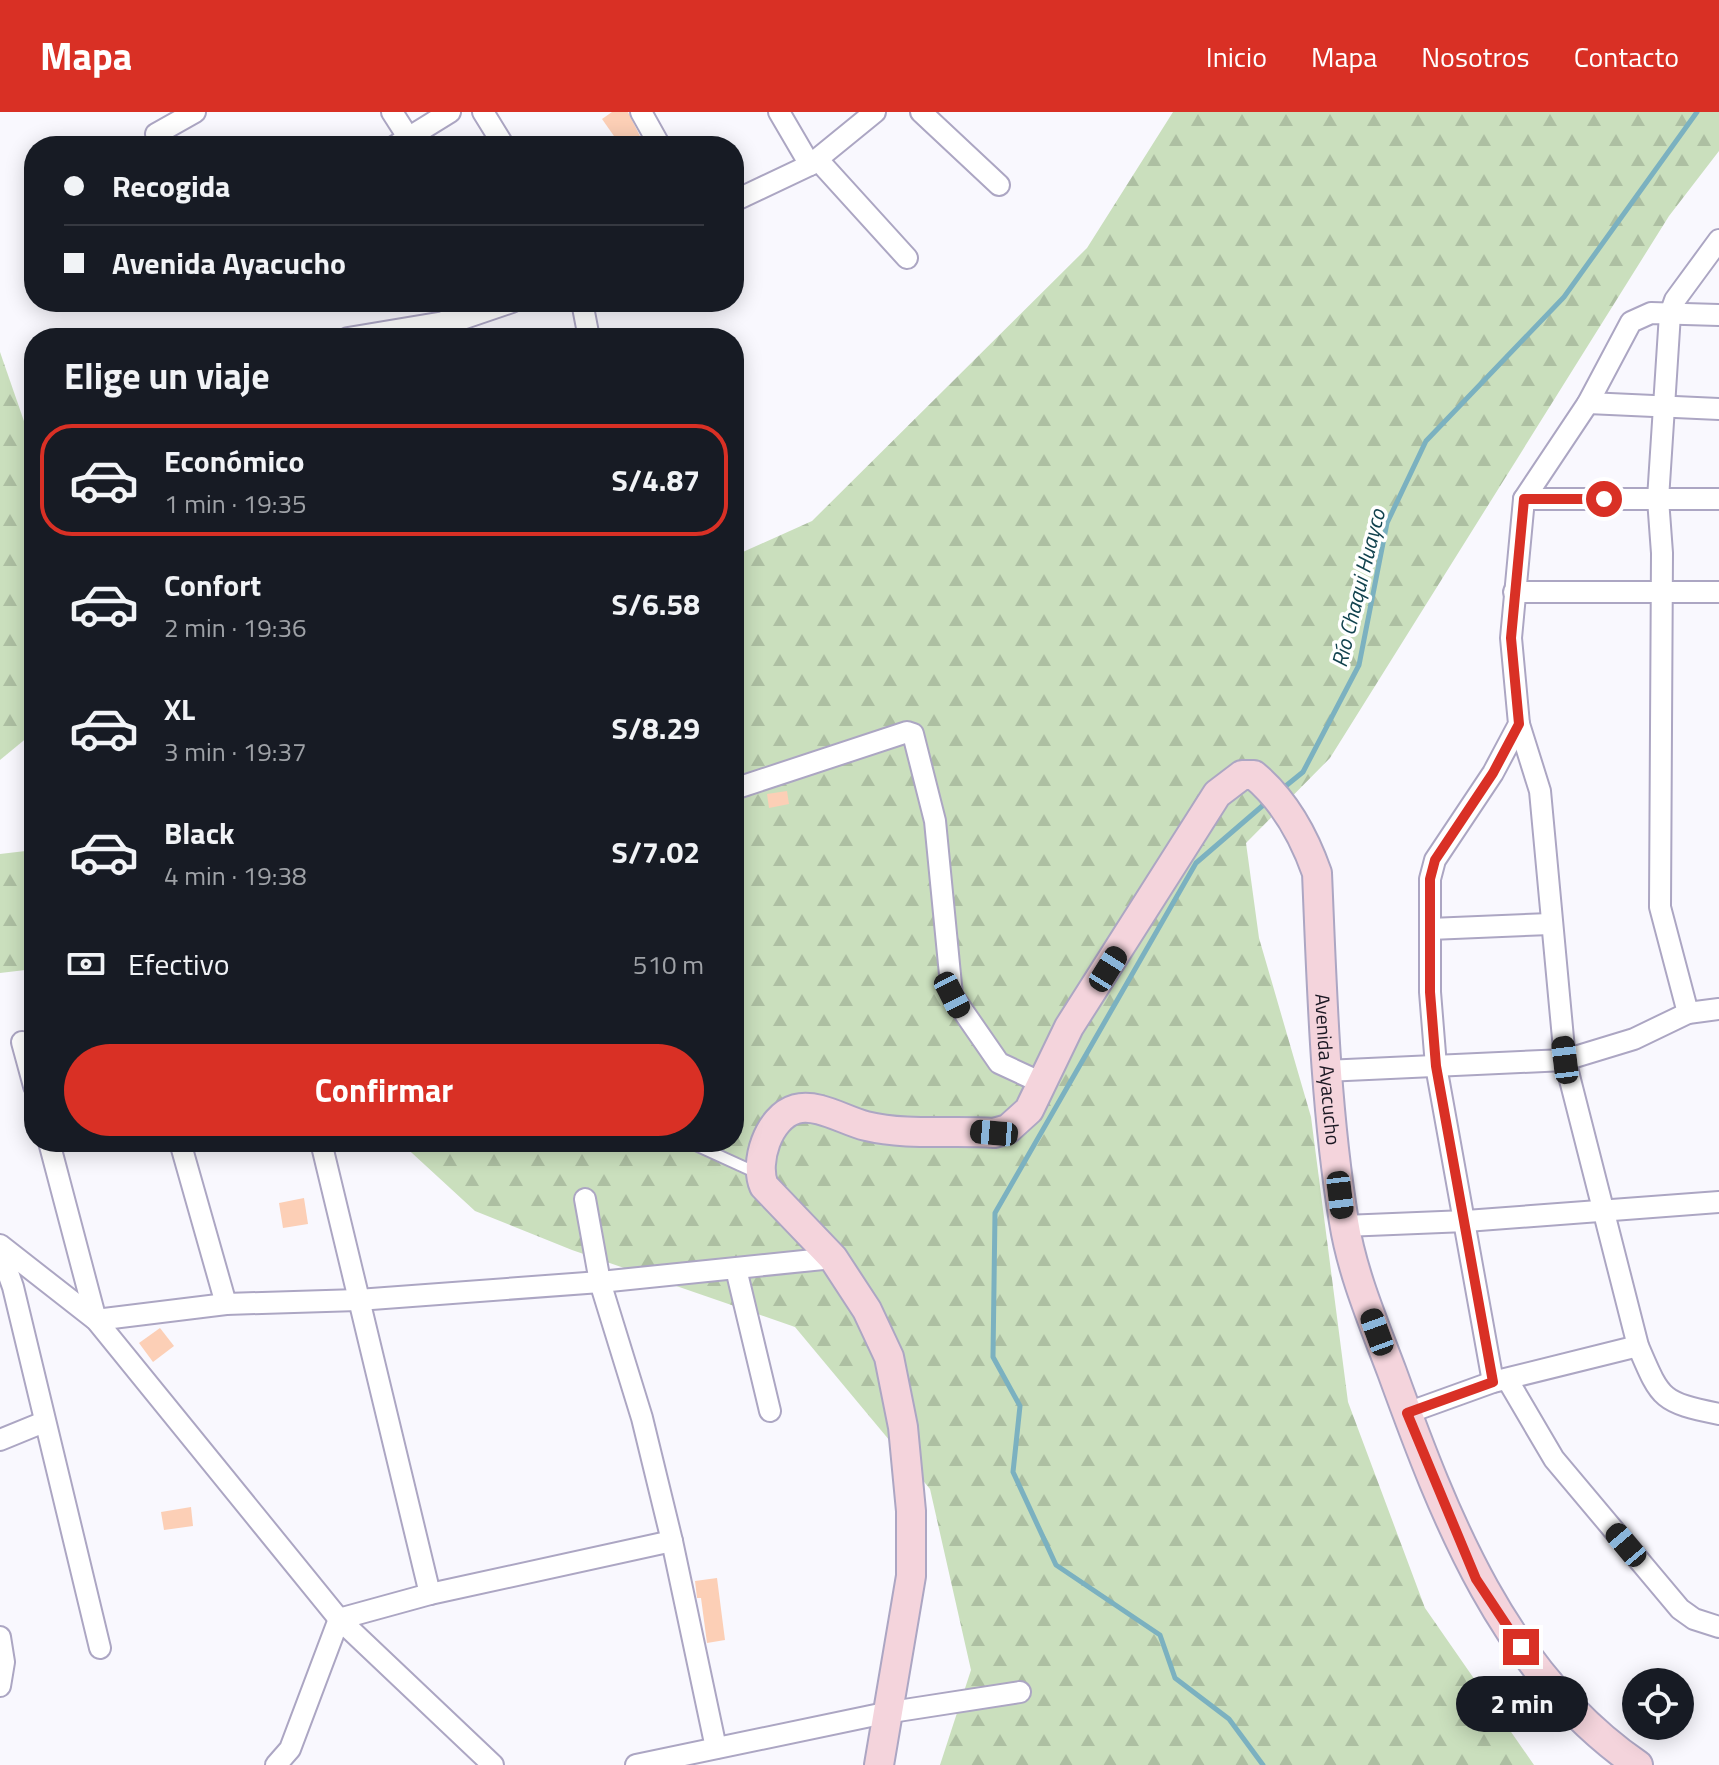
<!DOCTYPE html>
<html lang="es">
<meta charset="utf-8">
<style>
:root{--surface:#171b24;--page:#20242c;--text:#f1f3f6;--muted:#9ea1a6;--line:#363941;--accent:#d93025}
body{margin:0;font-family:"Titillium Web",sans-serif;background:var(--page);color:var(--text);height:100vh;display:flex;flex-direction:column;font-size:30px;white-space:nowrap}
*{box-sizing:border-box;margin:0}
p{font-size:26px;color:var(--muted)}
.icon{flex:none;width:44px;height:44px;fill:none;stroke:currentColor;stroke-width:2;stroke-linecap:round;stroke-linejoin:round}
.map{position:relative;flex:1;overflow:hidden}
.details{position:absolute;left:24px;top:216px;width:720px;height:824px;display:flex;flex-direction:column;background:var(--surface);border-radius:32px;box-shadow:0 4px 20px #0003}
.details>*{flex:none}
.guide{position:absolute;left:24px;top:24px;width:720px;height:176px;border-radius:32px;box-shadow:0 4px 20px #0003;display:grid;align-content:center;height:176px;padding:0 40px;background:var(--surface)}
.buttons{position:absolute;left:1622px;top:1556px;display:grid;gap:16px}
.buttons a{display:grid;place-items:center;width:72px;height:72px;border-radius:50%;background:var(--surface);box-shadow:0 4px 20px #0003;font-size:40px}
.end{position:absolute;width:36px;height:36px;margin:-18px;border:10px solid #d93025;background:#fff;box-shadow:0 0 0 4px #fff}
.from{border-radius:50%}
.bubble{position:absolute;height:56px;border-radius:28px;background:var(--surface);box-shadow:0 4px 20px #0003;font-size:26px;font-weight:700;line-height:56px;text-align:center}
.car{position:absolute;width:24px;height:48px;margin:-24px -12px;border-radius:10px;box-shadow:0 0 6px 2px #0007;background:linear-gradient(#222 24%,#8ab4d8 0 40%,#222 0 76%,#8ab4d8 0 86%,#222 0)}
.guide b{display:flex;align-items:center;gap:28px;height:76px;font-size:30px}
.guide b+b{border-top:2px solid var(--line)}
.guide i{width:20px;height:20px;background:var(--text)}
ul{padding:0;list-style:none}
li{display:flex;align-items:center;gap:24px;height:112px;margin:0 16px 12px;padding:0 24px;border:4px solid transparent;border-radius:32px}
li div{flex:1}
li b{display:block;font-size:30px}
li em{font-style:normal;font-weight:700}
li.current{border-color:var(--accent)}
li>.icon{width:72px;height:72px;stroke-width:1.5}
h2{padding:0 40px;font-size:36px;line-height:96px}
.pay{display:flex;align-items:center;gap:20px;height:88px;padding:0 40px;font-size:30px}
.pay p{margin-inline-start:auto}
.primary-button{display:flex;gap:16px;margin-top:auto;padding:16px 40px}
.primary-button a{flex:1;height:92px;border-radius:48px;background:var(--accent);color:#fff;font-size:32px;font-weight:700;line-height:92px;text-align:center}
header{display:flex;align-items:center;gap:48px;box-sizing:border-box;height:112px;padding:0 40px;background:var(--accent);color:#fff}
header strong{font-size:38px}
nav{display:flex;gap:44px;margin-inline-start:auto;font-size:28px}
.map>svg:first-child{display:block}
.forest{fill:url(#forest-firs)}
.lines{fill:none;stroke-linecap:round;stroke-linejoin:round}
.stream{stroke:#7bb1c0;stroke-width:5}
.building{fill:#fccfb6}
.lane-casing{stroke:#aca6c3;stroke-width:14}
.street-casing{stroke:#aca6c3;stroke-width:24}
.secondary-casing{stroke:#aca6c3;stroke-width:32}
.lane{stroke:#fff;stroke-width:10}
.street{stroke:#fff;stroke-width:20}
.secondary{stroke:#f4d4dc;stroke-width:28}
.route{stroke:#d93025;stroke-width:10}
.labels{text-anchor:middle;stroke-width:7;stroke-linejoin:round;paint-order:stroke}
.street-label{font-size:20px;fill:#1b1823;stroke:#fff}
.water-label{font-size:22px;font-style:italic;fill:#11424e;stroke:#fff}
</style>
<header>
<strong>Mapa</strong>
<nav><a>Inicio</a><a>Mapa</a><a>Nosotros</a><a>Contacto</a></nav>
</header>
<div class="map">
<svg width="1719" height="1653" viewBox="0 0 1719 1653">
<defs>
<pattern id="forest-firs" width="22" height="20" patternUnits="userSpaceOnUse" patternTransform="scale(2)"><rect width="22" height="20" fill="#cadfbd"/><path d="M5 1l3.5 6h-7zM16 11l3.5 6h-7z" fill="#adbfa2"/></pattern>
</defs>
<rect width="100%" height="100%" fill="#f9f8fe"/>
<g class="forest">
<path d="M1173 0H1719V39L1669 104 1330 646 1246 731 1259 826 1311 1005 1348 1290 1425 1496 1534 1653H940L971 1558 930 1377 795 1215 572 1138 475 1099 400 1030H734V444L812 409 1087 136Z"/>
<path d="M0 240 34 338V620L0 648Z"/>
<path d="M34 738V857L0 861V742Z"/>
</g>
<g class="lines">
<g class="stream">
<path d="M1282 677 1303 660 1359 553 1387 411 1426 329 1564 185 1697 0"/>
<path d="M1263 1653 1229 1607 1175 1566 1160 1523 1056 1453 1013 1360 1020 1294 993 1245 995 1101 1196 751 1268 689"/>
</g>
</g>
<g class="building">
<path d="M612 0H628L645 34H621L602 7Z"/>
<path d="M787 679 789 692 769 696 767 682Z"/>
<path d="M304 1086 308 1112 283 1116 279 1091Z"/>
<path d="M160 1216 174 1234 153 1250 139 1231Z"/>
<path d="M191 1395 193 1414 164 1418 161 1400Z"/>
<path d="M717 1466 725 1528 707 1531 701 1486H697L695 1469Z"/>
</g>
<g class="lines">
<g class="lane-casing">
<path id="lane" d="M689 1030 757 1061"/>
</g>
<g class="street-casing">
<g id="street">
<path d="M392 0 408 25"/>
<path d="M483 0 504 34"/>
<path d="M641 0 660 34"/>
<path d="M779 0 810 53"/>
<path d="M921 0 999 73"/>
<path d="M156 22 195 0"/>
<path d="M395 34 450 0"/>
<path d="M818 48 907 146"/>
<path d="M734 89 810 53 875 0"/>
<path d="M446 190 456 208"/>
<path d="M582 190 589 226"/>
<path d="M348 226 462 207 512 190"/>
<path d="M1588 291 1719 297"/>
<path d="M1524 387H1719"/>
<path d="M1514 480H1719"/>
<path d="M1519 612 1540 679 1565 948 1638 1234C1661 1288 1661 1290 1719 1302"/>
<path d="M734 677 907 620 913 622 935 709 952 883 999 951 1042 971"/>
<path d="M1430 817 1550 812"/>
<path d="M1688 901 1660 795 1662 441 1658 387 1670 202 1675 188 1719 128"/>
<path d="M22 930 34 974"/>
<path d="M1325 959 1565 948 1634 927 1688 901 1719 897"/>
<path d="M49 1030 96 1208 226 1192 358 1188 600 1170 833 1146"/>
<path d="M180 1030 226 1192"/>
<path d="M321 1030 430 1482"/>
<path d="M585 1087 600 1170 642 1306 672 1429 716 1636"/>
<path d="M1344 1114 1466 1109 1719 1090"/>
<path d="M0 1133 96 1208 339 1507 493 1653"/>
<path d="M0 1138 13 1175 100 1536"/>
<path d="M736 1157 770 1299"/>
<path d="M1507 1267 1554 1347 1680 1497 1694 1507 1719 1515"/>
<path d="M1493 1270 1436 954 1430 880V767L1435 748 1493 661 1519 612 1511 526 1524 387 1588 291 1631 210 1651 201 1719 203"/>
<path d="M1407 1301 1493 1270 1638 1234"/>
<path d="M0 1328 44 1310"/>
<path d="M0 1525 4 1550 0 1574"/>
<path d="M276 1653 290 1637 339 1507 430 1482 672 1429"/>
<path d="M636 1653 885 1601 1020 1580"/>
</g>
</g>
<g class="secondary-casing">
<g id="secondary">
<path id="s1" d="M879 1653 911 1464V1399L903 1315 889 1245 867 1198 833 1146 764 1074C754 1051 768 1005 796 997 818 991 845 1009 866 1014 907 1024 953 1018 994 1021L1008 1017 1029 998 1069 915 1217 682 1242 663H1254C1284 688 1304 724 1317 761 1322 878 1325 994 1344 1110 1352 1161 1374 1212 1392 1260 1445 1406 1504 1561 1638 1653"/>
</g>
</g>
<use href="#lane" class="lane"/>
<use href="#street" class="street"/>
<use href="#secondary" class="secondary"/>
</g>
<g class="lines">
<path class="route" d="M1521 1535 1476 1467 1407 1301 1493 1270 1436 954 1430 880V767L1435 748 1493 661 1519 612 1511 526 1524 387H1604"/>
</g>
<g class="labels">
<g class="street-label">
<text dy="7" stroke="none"><textPath href="#s1" startOffset="1688">Avenida Ayacucho</textPath></text>
</g>
<g class="water-label">
<text transform="translate(1358 476) rotate(-76)" y="8">Río Chaqui Huayco</text>
</g>
</g>
</svg>
<div class="buttons">
<a><svg class="icon" aria-label="locate" viewBox="0 0 24 24"><circle cx="12" cy="12" r="6"/><path d="M12 2v4M12 18v4M2 12h4M18 12h4"/></svg></a>
</div>
<i class="end from" style="left:1604px;top:387px"></i>
<i class="end" style="left:1521px;top:1535px"></i>
<div class="bubble" style="left:1456px;top:1564px;width:132px">2 min</div>
<i class="car" style="left:1108px;top:857px;rotate:32deg"></i>
<i class="car" style="left:952px;top:883px;rotate:153deg"></i>
<i class="car" style="left:1565px;top:948px;rotate:353deg"></i>
<i class="car" style="left:994px;top:1021px;rotate:275deg"></i>
<i class="car" style="left:1340px;top:1083px;rotate:173deg"></i>
<i class="car" style="left:1377px;top:1220px;rotate:340deg"></i>
<i class="car" style="left:1626px;top:1433px;rotate:320deg"></i>
<div class="guide">
<b><i class="from"></i>Recogida</b>
<b><i></i>Avenida Ayacucho</b>
</div>
<section class="details">
<h2>Elige un viaje</h2>
<ul>
<li class="current"><svg class="icon" aria-label="car" viewBox="0 0 24 24"><path d="M5 17H2v-5l4-1 3-4h7l3 4 3 1v5h-3M9 17h6M6 11h13"/><circle cx="7" cy="17" r="2"/><circle cx="17" cy="17" r="2"/></svg><div><b>Económico</b><p>1 min · 19:35</p></div><em>S/4.87</em></li>
<li><svg class="icon" aria-label="car" viewBox="0 0 24 24"><path d="M5 17H2v-5l4-1 3-4h7l3 4 3 1v5h-3M9 17h6M6 11h13"/><circle cx="7" cy="17" r="2"/><circle cx="17" cy="17" r="2"/></svg><div><b>Confort</b><p>2 min · 19:36</p></div><em>S/6.58</em></li>
<li><svg class="icon" aria-label="car" viewBox="0 0 24 24"><path d="M5 17H2v-5l4-1 3-4h7l3 4 3 1v5h-3M9 17h6M6 11h13"/><circle cx="7" cy="17" r="2"/><circle cx="17" cy="17" r="2"/></svg><div><b>XL</b><p>3 min · 19:37</p></div><em>S/8.29</em></li>
<li><svg class="icon" aria-label="car" viewBox="0 0 24 24"><path d="M5 17H2v-5l4-1 3-4h7l3 4 3 1v5h-3M9 17h6M6 11h13"/><circle cx="7" cy="17" r="2"/><circle cx="17" cy="17" r="2"/></svg><div><b>Black</b><p>4 min · 19:38</p></div><em>S/7.02</em></li>
</ul>
<div class="pay"><svg class="icon" aria-label="cash" viewBox="0 0 24 24"><path d="M3 7h18v10H3z"/><circle cx="12" cy="12" r="2"/></svg>Efectivo<p>510 m</p></div>
<div class="primary-button"><a>Confirmar</a></div>
</section>
</div>
